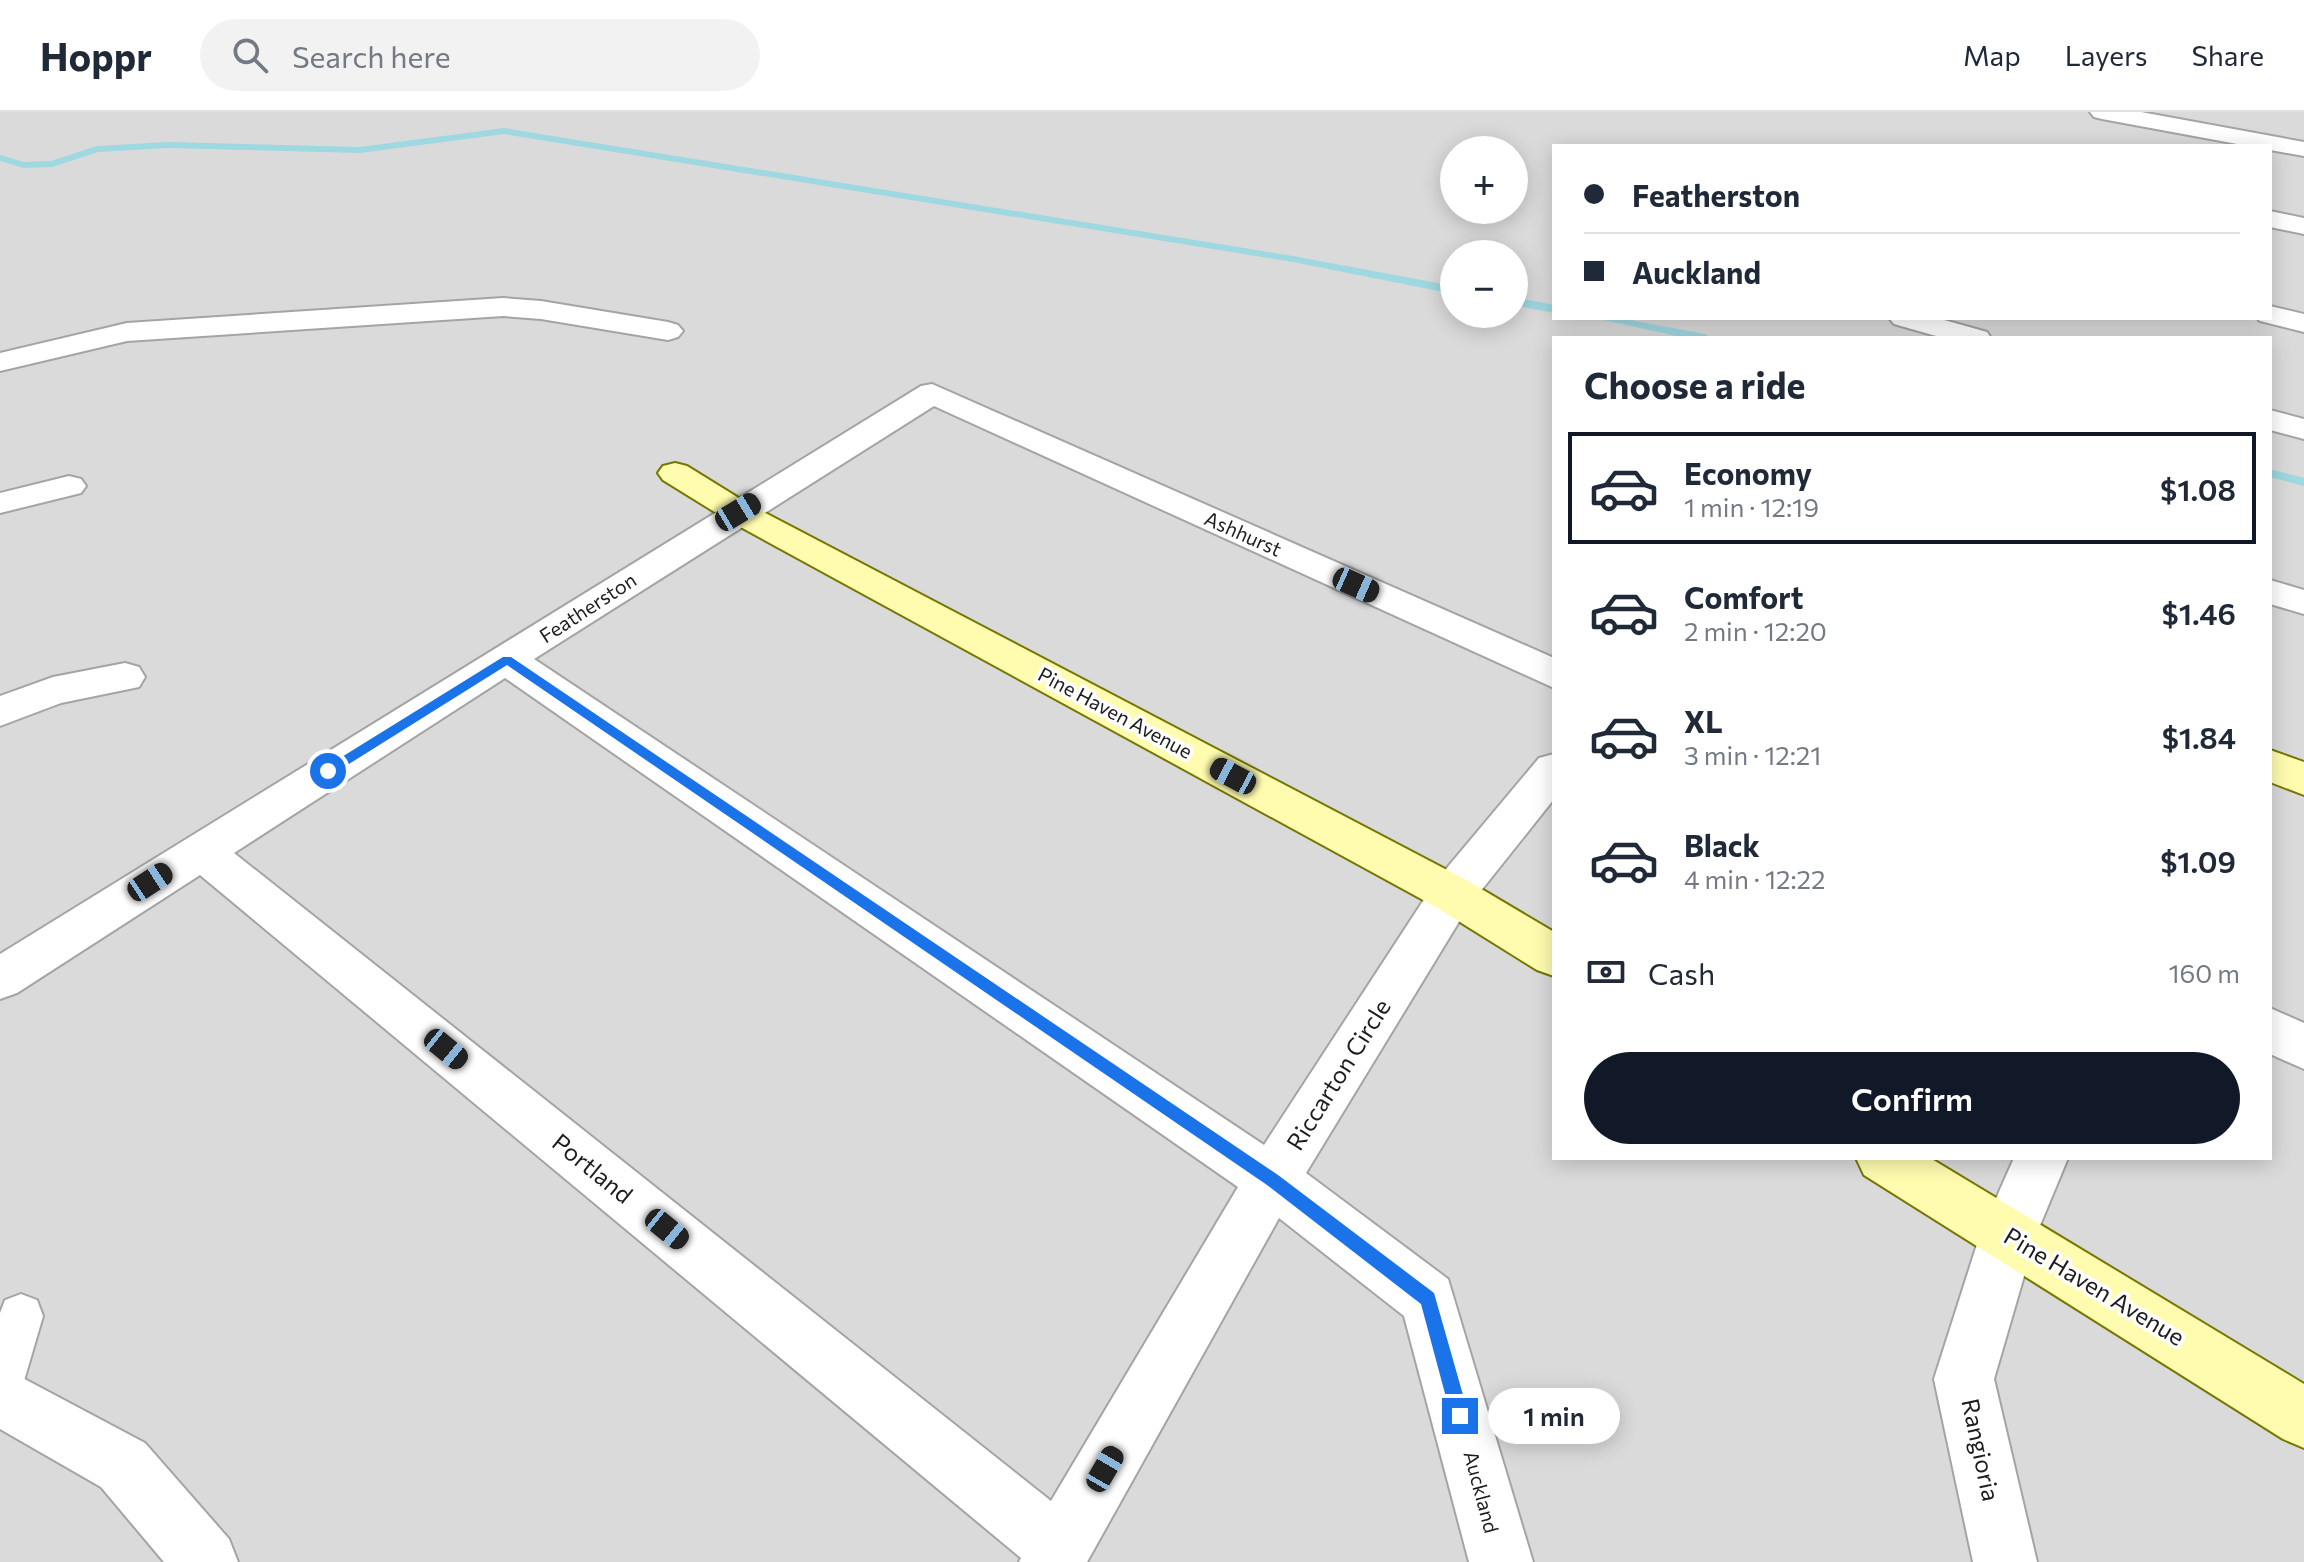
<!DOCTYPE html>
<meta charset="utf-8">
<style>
:root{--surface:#fff;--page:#f2f2f3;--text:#1f2937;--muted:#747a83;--line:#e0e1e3;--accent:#111827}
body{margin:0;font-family:Commissioner,sans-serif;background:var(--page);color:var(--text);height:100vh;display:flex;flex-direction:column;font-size:30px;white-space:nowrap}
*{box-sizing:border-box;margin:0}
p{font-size:26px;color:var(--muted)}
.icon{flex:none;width:44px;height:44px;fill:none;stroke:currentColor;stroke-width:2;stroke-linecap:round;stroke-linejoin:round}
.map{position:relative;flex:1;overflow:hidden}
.details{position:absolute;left:1552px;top:224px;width:720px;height:824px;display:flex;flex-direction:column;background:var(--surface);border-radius:0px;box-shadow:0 4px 20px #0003}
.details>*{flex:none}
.hud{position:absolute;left:1552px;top:32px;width:720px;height:176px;border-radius:0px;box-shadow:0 4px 20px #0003;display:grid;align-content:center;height:176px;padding:0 32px;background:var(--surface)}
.tools{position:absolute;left:1440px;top:24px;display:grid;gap:16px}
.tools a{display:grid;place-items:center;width:88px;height:88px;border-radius:50%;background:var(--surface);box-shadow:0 4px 20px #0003;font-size:40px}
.end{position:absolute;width:36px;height:36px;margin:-18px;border:10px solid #1a73e8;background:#fff;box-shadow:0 0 0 4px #fff}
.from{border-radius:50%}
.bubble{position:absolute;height:56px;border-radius:28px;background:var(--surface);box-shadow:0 4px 20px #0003;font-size:26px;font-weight:600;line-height:56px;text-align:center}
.car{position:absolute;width:24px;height:48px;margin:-24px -12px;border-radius:10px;box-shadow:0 0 6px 2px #0007;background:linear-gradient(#222 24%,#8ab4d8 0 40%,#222 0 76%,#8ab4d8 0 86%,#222 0)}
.hud b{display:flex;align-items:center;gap:28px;height:76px;font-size:30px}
.hud b+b{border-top:2px solid var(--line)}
.hud i{width:20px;height:20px;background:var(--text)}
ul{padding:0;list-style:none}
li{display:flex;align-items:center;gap:24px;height:112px;margin:0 16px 12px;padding:0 16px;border:4px solid transparent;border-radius:0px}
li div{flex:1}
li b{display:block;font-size:30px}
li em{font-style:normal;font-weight:600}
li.on{border-color:var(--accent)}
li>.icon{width:72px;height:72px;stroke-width:1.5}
h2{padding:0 32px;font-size:36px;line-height:96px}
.pay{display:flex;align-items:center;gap:20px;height:88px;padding:0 32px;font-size:30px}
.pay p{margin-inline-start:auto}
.cta{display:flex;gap:16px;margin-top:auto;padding:16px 32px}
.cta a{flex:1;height:92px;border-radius:48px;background:var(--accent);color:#fff;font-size:32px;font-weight:600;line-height:92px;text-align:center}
header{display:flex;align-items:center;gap:48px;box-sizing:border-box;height:112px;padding:0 40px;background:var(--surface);border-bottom:2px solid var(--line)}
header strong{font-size:38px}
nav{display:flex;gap:44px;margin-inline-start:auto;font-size:28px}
.search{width:560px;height:72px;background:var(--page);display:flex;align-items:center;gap:20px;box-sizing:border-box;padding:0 28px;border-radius:44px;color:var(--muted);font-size:30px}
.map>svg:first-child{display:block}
.residential{fill:#dbdada;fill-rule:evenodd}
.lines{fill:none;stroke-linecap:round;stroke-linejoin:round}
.stream{fill:#9ed8e1;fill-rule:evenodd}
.lane-casing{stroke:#a4a4a4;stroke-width:4}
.street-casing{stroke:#a4a4a4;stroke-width:4}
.secondary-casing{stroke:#757800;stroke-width:4}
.lane{fill:#fff;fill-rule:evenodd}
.street{fill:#fff;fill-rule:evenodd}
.secondary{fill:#fffcb0;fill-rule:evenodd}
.route{fill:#1a73e8}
.labels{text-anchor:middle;stroke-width:7;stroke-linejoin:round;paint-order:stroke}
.street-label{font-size:20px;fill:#1d1d1d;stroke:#fff}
.near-street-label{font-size:24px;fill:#1d1d1d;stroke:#fff}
</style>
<header>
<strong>Hoppr</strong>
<div class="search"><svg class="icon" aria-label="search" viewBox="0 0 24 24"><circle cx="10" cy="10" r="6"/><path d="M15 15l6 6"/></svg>Search here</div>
<nav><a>Map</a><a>Layers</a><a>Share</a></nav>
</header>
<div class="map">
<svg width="2304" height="1450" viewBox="0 0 2304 1450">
<rect width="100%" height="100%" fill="#efeae2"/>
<path class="residential" d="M0 0H2304V1450H0ZM1554 34H2270V206H1554ZM1454 38H1514V98H1454ZM1454 142H1514V202H1454ZM1554 226H2270V1046H1554Z"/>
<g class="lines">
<g class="stream">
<path d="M504 16 1293 144 1454 174V182L1293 150 504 22 360 41 168 36 98 40 52 55 24 56 0 49V43L24 50 51 49 97 34 168 30 360 35Z"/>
<path d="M1514 185 1554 193V201L1514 193Z"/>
<path d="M1594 206H1619L1705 222 1711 226H1686Z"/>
<path d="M2270 357 2304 366V374L2270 365Z"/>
</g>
<g class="lane-casing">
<path id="lane" d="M21 1182 37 1188 43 1204 16 1296 0 1303V1201L5 1188Z"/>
</g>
<g class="street-casing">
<g id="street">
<path d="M2090 0H2141L2304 30V44L2270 38V34H2248L2102 7 2094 5Z"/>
<path d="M2270 99 2304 106V122L2270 115Z"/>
<path d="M503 186 541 189 668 210 678 213 683 219 678 225 668 228 541 207 503 204 127 229 0 259V241L127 211Z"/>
<path d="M2270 194 2304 202V220L2260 209 2257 206H2270Z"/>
<path d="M1889 206H1937L1987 220 1991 226H1943L1894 212Z"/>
<path d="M932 272 1554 546V576L934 294 534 547 1264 1033 1436 769 1539 646 1554 642V687L1468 795 1306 1061 1448 1167 1533 1450H1469L1404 1204 1279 1106 1087 1450H1019L1021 1446 200 763 17 881 0 887V842L921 274ZM505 566 1238 1075 1051 1389 234 741Z"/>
<path d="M2270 298 2304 307V327L2270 318Z"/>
<path d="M69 364 81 367 86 374 81 381 0 401V381Z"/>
<path d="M2270 468 2304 478V502L2270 492Z"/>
<path d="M125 551 139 555 145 565 139 575 61 591 0 614V584L53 565Z"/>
<path d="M2270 896 2304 911V957L2270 942Z"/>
<path d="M2014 1046H2068L2036 1123 1994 1267 2037 1450H1973L1934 1267 1980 1123Z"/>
<path d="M0 1254 145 1331 229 1427 238 1450H164L101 1375 0 1317Z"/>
</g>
</g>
<g class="secondary-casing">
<g id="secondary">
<path d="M675 351 687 354 750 393 1468 769 1554 820V864L1537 858 1436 795 726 407 663 368 658 361 663 354Z"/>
<path d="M2270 638 2304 650V683L2270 670Z"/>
<path d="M1856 1046H1930L2304 1272V1336L2283 1327 1864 1063Z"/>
</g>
</g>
<use href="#lane" class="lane"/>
<use href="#street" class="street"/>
<use href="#secondary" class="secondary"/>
</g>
<path class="route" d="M503 545H511L1278 1063 1434 1181 1469 1304 1467 1310 1460 1313 1454 1310 1451 1304 1421 1192 1267 1073 507 553 333 662H324V656Z"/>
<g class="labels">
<g class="street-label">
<text transform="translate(1243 422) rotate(24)" y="7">Ashhurst</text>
<text transform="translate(588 496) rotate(-33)" y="7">Featherston</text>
<text transform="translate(1115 601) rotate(28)" y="7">Pine Haven Avenue</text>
<text transform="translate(1481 1380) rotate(75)" y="7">Auckland</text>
</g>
<g class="near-street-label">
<text transform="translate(1339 963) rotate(-58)" y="8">Riccarton Circle</text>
<text transform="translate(592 1057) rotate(39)" y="8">Portland</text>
<text transform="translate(2094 1175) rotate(31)" y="8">Pine Haven Avenue</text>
<text transform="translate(1980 1338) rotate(78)" y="8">Rangioria</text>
</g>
</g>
</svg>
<div class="tools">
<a>+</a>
<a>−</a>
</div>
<i class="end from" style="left:328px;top:659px"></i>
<i class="end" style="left:1460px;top:1304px"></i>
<div class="bubble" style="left:1488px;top:1276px;width:132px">1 min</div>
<i class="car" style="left:738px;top:400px;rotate:59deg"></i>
<i class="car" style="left:1356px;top:473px;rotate:114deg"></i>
<i class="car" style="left:1233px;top:664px;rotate:298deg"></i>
<i class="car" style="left:150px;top:770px;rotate:57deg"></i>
<i class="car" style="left:446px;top:937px;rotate:129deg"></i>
<i class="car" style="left:667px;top:1117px;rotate:129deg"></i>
<i class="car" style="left:1105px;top:1357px;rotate:30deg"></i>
<div class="hud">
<b><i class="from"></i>Featherston</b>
<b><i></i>Auckland</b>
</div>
<section class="details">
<h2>Choose a ride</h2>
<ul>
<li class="on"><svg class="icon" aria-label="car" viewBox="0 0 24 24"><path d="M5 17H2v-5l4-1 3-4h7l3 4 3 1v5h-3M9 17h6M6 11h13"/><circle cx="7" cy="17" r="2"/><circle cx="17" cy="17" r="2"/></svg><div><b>Economy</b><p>1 min · 12:19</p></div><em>$1.08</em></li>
<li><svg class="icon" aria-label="car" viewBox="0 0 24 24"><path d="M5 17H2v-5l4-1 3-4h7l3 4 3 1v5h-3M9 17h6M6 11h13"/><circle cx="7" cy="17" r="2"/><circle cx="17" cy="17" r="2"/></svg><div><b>Comfort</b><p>2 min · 12:20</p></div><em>$1.46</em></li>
<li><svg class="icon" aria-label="car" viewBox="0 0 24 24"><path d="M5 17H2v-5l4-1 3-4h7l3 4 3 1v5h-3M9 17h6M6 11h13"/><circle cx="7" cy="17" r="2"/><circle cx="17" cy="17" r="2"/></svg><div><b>XL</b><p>3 min · 12:21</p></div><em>$1.84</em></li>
<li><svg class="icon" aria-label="car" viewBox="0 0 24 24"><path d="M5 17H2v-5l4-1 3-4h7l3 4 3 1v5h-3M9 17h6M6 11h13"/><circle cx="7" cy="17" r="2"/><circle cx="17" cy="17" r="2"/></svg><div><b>Black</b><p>4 min · 12:22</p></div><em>$1.09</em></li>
</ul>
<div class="pay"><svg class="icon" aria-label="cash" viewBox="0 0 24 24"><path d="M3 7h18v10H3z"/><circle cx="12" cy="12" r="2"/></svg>Cash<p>160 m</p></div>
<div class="cta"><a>Confirm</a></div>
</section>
</div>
